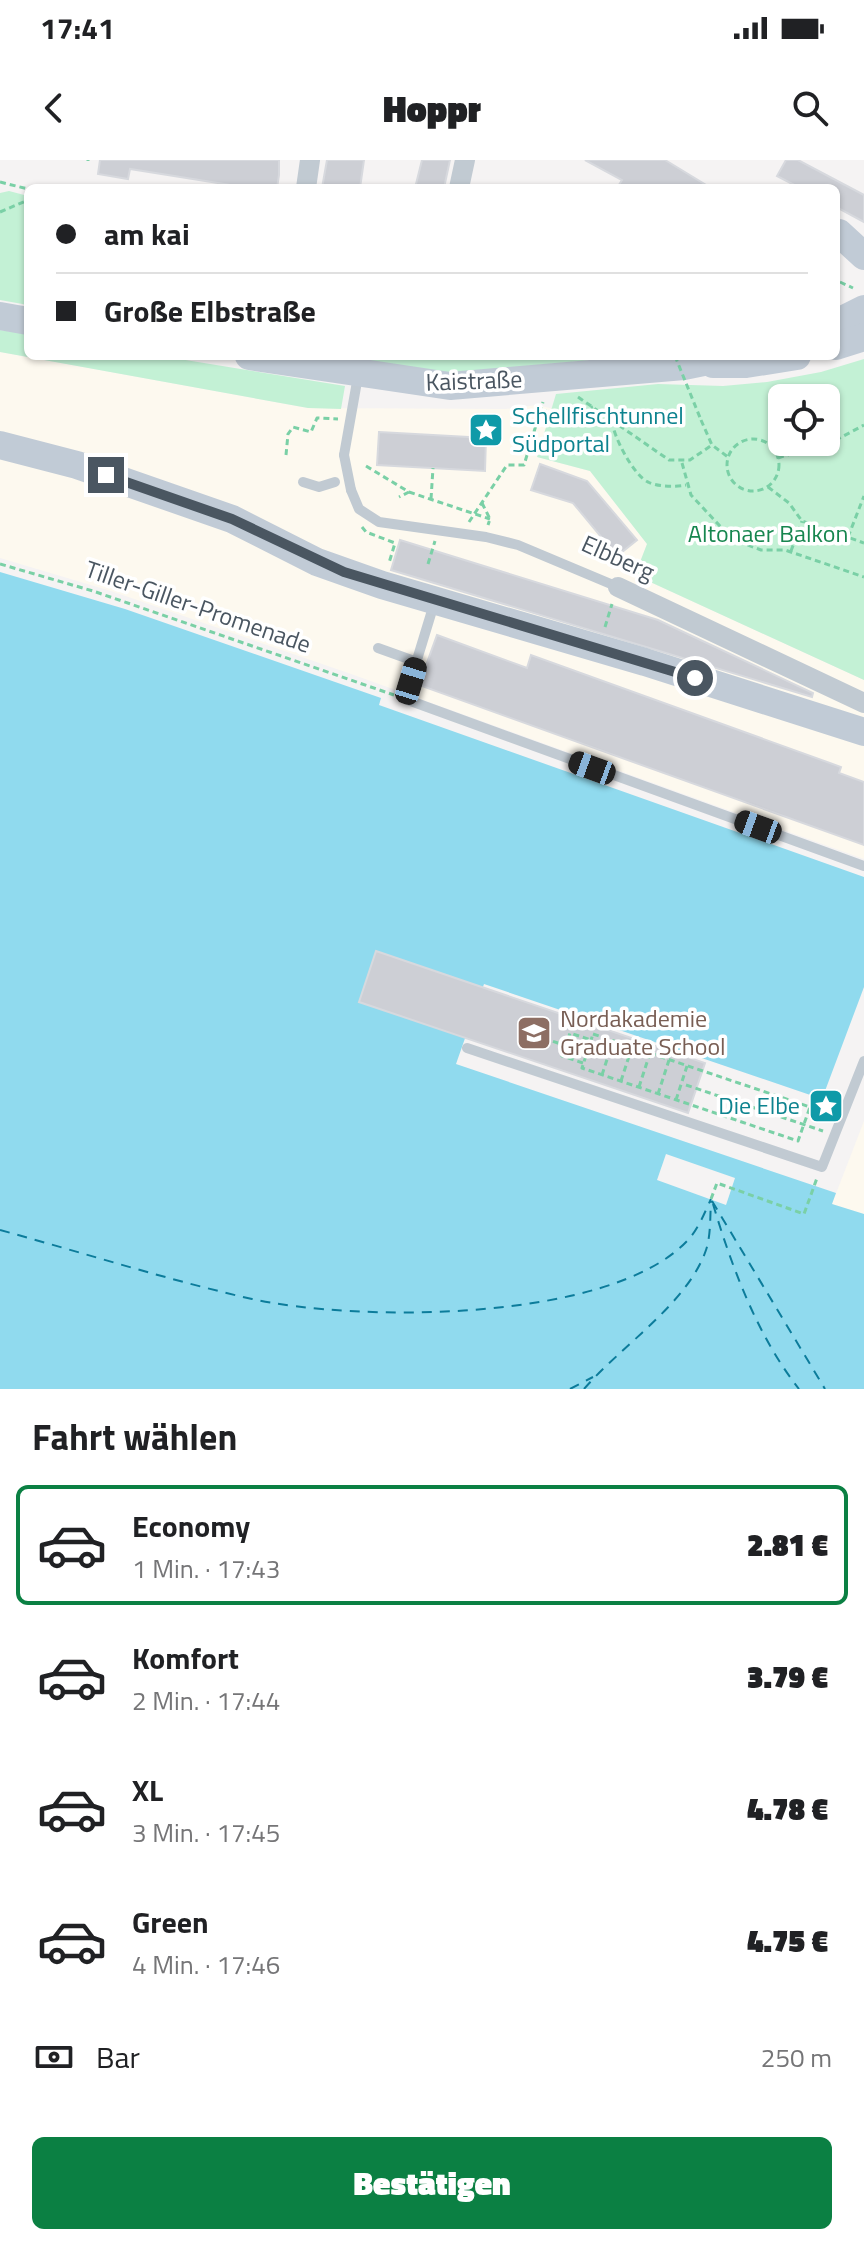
<!DOCTYPE html>
<html lang="de">
<meta charset="utf-8">
<style>
:root{--surface:#fff;--page:#f6f6f6;--text:#202124;--muted:#757577;--line:#e0e0e0;--accent:#0b8043}
body{margin:0;font-family:"Titillium Web",sans-serif;background:var(--page);color:var(--text);height:100vh;display:flex;flex-direction:column;font-size:30px;white-space:nowrap}
*{box-sizing:border-box;margin:0}
p{font-size:26px;color:var(--muted)}
.icon{flex:none;width:44px;height:44px;fill:none;stroke:currentColor;stroke-width:2;stroke-linecap:round;stroke-linejoin:round}
.map{position:relative;height:1229px;overflow:hidden}
.drawer{display:flex;flex-direction:column;background:var(--surface);flex:1}
.drawer>*{flex:none}
.banner{position:absolute;left:24px;top:24px;width:816px;height:176px;border-radius:12px;box-shadow:0 2px 6px #0004;display:grid;align-content:center;height:176px;padding:0 32px;background:var(--surface)}
.buttons{position:absolute;left:768px;top:224px;display:grid;gap:16px}
.buttons a{display:grid;place-items:center;width:72px;height:72px;border-radius:12px;background:var(--surface);box-shadow:0 2px 6px #0004;font-size:40px}
.end{position:absolute;width:36px;height:36px;margin:-18px;border:10px solid #4a5661;background:#fff;box-shadow:0 0 0 4px #fff}
.from{border-radius:50%}
.car{position:absolute;width:24px;height:48px;margin:-24px -12px;border-radius:10px;box-shadow:0 0 6px 2px #0007;background:linear-gradient(#222 24%,#8ab4d8 0 40%,#222 0 76%,#8ab4d8 0 86%,#222 0)}
.banner b{display:flex;align-items:center;gap:28px;height:76px;font-size:30px}
.banner b+b{border-top:2px solid var(--line)}
.banner i{width:20px;height:20px;background:var(--text)}
ul{padding:0;list-style:none}
li{display:flex;align-items:center;gap:24px;height:120px;margin:0 16px 12px;padding:0 16px;border:4px solid transparent;border-radius:12px}
li div{flex:1}
li b{display:block;font-size:30px}
li em{font-style:normal;font-weight:800}
li.active{border-color:var(--accent)}
li>.icon{width:72px;height:72px;stroke-width:1.5}
h2{padding:0 32px;font-size:36px;line-height:96px}
.pay{display:flex;align-items:center;gap:20px;height:88px;padding:0 32px;font-size:30px}
.pay p{margin-inline-start:auto}
.primary-button{display:flex;gap:16px;margin-top:auto;padding:16px 32px}
.primary-button a{flex:1;height:92px;border-radius:12px;background:var(--accent);color:#fff;font-size:32px;font-weight:800;line-height:92px;text-align:center}
.status{display:flex;justify-content:space-between;align-items:center;height:56px;padding:0 40px;background:var(--surface);direction:ltr}
.status svg{height:22px;fill:currentColor}
header{display:flex;justify-content:space-between;align-items:center;height:104px;padding:0 32px;background:var(--surface);font-size:36px;font-weight:800}
.map>svg:first-child{display:block}
.commercial{fill:#fdf9ef}
.green{fill:#c3f1d5;fill-rule:evenodd}
.water{fill:#90daee}
.pier{fill:#f5f3f3}
.lines{fill:none;stroke-linecap:round;stroke-linejoin:round}
.ferry{stroke:#0c7c9b;stroke-width:2;stroke-dasharray:10 8;stroke-linecap:butt}
.building{fill:#cdcfd5;stroke:#d7d9de;stroke-width:2}
.path{stroke:#7ad0a6;stroke-width:3;stroke-dasharray:6 4;stroke-linecap:butt}
.lane{stroke:#c1cad2;stroke-width:10}
.street{stroke:#c1cad2;stroke-width:20}
.secondary{stroke:#c1cbd6;stroke-width:28}
.path-bridge{stroke:#7ad0a6;stroke-width:3;stroke-dasharray:6 4;stroke-linecap:butt}
.lane-bridge{stroke:#c1cad2;stroke-width:10}
.route{stroke:#4a5661;stroke-width:10}
.labels{text-anchor:middle;stroke-width:7;stroke-linejoin:round;paint-order:stroke}
.street-label{font-size:24px;fill:#4a5661;stroke:#fff}
.culture-label{font-size:24px;fill:#0d838f;stroke:#fff;text-anchor:start}
.park-label{font-size:24px;fill:#17864f;stroke:#fff}
.education-label{font-size:24px;fill:#785e54;stroke:#fff;text-anchor:start}
</style>
<div class="status"><b>17:41</b><svg viewBox="0 0 49 12"><path d="M0 12V9h3v3zM5 12V6h3v6zM10 12V3h3v9zM15 12V0h3v12zM26 1h20v11H26zM47 4h2v5h-2z"/></svg></div>
<header><svg class="icon" aria-label="back" viewBox="0 0 24 24"><path d="M15 5l-7 7 7 7"/></svg>Hoppr<svg class="icon" aria-label="search" viewBox="0 0 24 24"><circle cx="10" cy="10" r="6"/><path d="M15 15l6 6"/></svg></header>
<div class="map">
<svg width="864" height="1229" viewBox="0 0 864 1229">
<rect width="100%" height="100%" fill="#f5f3f3"/>
<g class="commercial">
<path d="M0 192 308 248 505 249 537 245 554 249 537 297 590 311 647 384 635 415 864 520V699L354 515 111 431 0 398Z"/>
<path d="M864 961V1054L832 1044Z"/>
</g>
<g class="green">
<path d="M9 31 28 36V145L0 140V33Z"/>
<path d="M0 170 28 174V196H161L345 226 341 249 308 248 0 192Z"/>
<path d="M338 196H637L451 213Z"/>
<path d="M864 199V520L635 415 647 384 590 311 537 297 556 234 658 224 723 226 767 222 821 212ZM782 238H826V282H782Z"/>
</g>
<path class="water" d="M0 412 125 449 381 538 379 545 864 717V827L822 939 484 824 456 904 836 1033 832 1044 864 1054V1229H0Z"/>
<path class="pier" d="M666 994 735 1018 726 1045 657 1020Z"/>
<g class="lines">
<g class="ferry">
<path d="M712 1041 825 1229"/>
<path d="M713 1044C732 1108 758 1177 799 1229"/>
<path d="M0 1070C84 1093 168 1120 252 1139 356 1162 609 1163 687 1081 698 1070 704 1054 711 1039"/>
<path d="M570 1229 593 1217"/>
<path d="M584 1229C621 1186 688 1143 706 1090 711 1075 710 1056 711 1041"/>
</g>
</g>
<g class="building">
<path d="M100 0H279V15L277 28H249L130 9 128 19 98 14Z"/>
<path d="M327 0H364L360 28H322Z"/>
<path d="M422 0H450L444 28H415Z"/>
<path d="M585 0H665L711 28H617L622 20Z"/>
<path d="M786 0H798L864 35V62L836 47V28H800L777 16Z"/>
<path d="M379 272 486 278 485 311 377 305Z"/>
<path d="M540 304 587 321 637 380 617 396 573 343 531 330Z"/>
<path d="M400 380 658 460 813 533 812 537 391 410Z"/>
<path d="M437 475 527 508 531 495 841 607 839 613 864 622V685L419 525Z"/>
<path d="M376 791 705 903 688 953 359 842Z"/>
</g>
<g class="lines">
<g class="path">
<path d="M88 1V0"/>
<path d="M0 22 28 29"/>
<path d="M0 52 28 40"/>
<path d="M840 122 853 128"/>
<path d="M578 237 669 300H690L712 285"/>
<path d="M541 251H577L593 247"/>
<path d="M701 260 712 285 728 297"/>
<path d="M612 261C613 276 634 316 648 322 658 327 675 327 686 325"/>
<circle cx="753" cy="305" r="26"/>
<path d="M286 295 288 274 293 267 311 272 317 258 338 259"/>
<path d="M778 298 838 279 864 265"/>
<path d="M682 303 691 335 732 379 761 390H785L864 417"/>
<path d="M366 306 409 332 399 337"/>
<path d="M768 327 789 343 802 361 864 383"/>
<path d="M409 332 490 359"/>
<path d="M431 339 433 308"/>
<path d="M482 343 490 359 488 365"/>
<path d="M469 362 507 305H524L543 242"/>
<path d="M362 367 366 372 395 383 389 403"/>
<path d="M848 377 864 336"/>
<path d="M791 391 802 361"/>
<path d="M0 404 93 431 394 535"/>
<path d="M428 404 435 381"/>
<path d="M605 467 612 444"/>
<path d="M593 874 810 947 798 981 582 908Z"/>
<path d="M534 875 564 885"/>
<path d="M583 903 562 896 570 873 591 880"/>
<path d="M602 915 613 881"/>
<path d="M621 921 632 887"/>
<path d="M686 925 823 971"/>
<path d="M639 927 650 893"/>
<path d="M658 934 669 900"/>
<path d="M676 940 687 906"/>
<path d="M711 1039 717 1023 804 1054 817 1018"/>
</g>
<g class="lane">
<path d="M344 295 358 216"/>
<path d="M303 322 319 327 335 322"/>
<path d="M351 330 359 349 379 362 486 377 518 385 618 427"/>
<path d="M434 444 405 539 864 706"/>
<path d="M378 488 417 502"/>
<path d="M467 888 822 1007 864 901"/>
</g>
<g class="street">
<path d="M306 28 310 0"/>
<path d="M459 28 465 0"/>
<path d="M618 427 864 543"/>
</g>
<g class="secondary">
<path d="M839 73 864 96"/>
<path d="M0 156 28 161"/>
<path d="M836 163 864 149"/>
<path d="M836 186 864 177"/>
<path d="M249 196 450 226 684 206 733 196"/>
<path d="M713 204H746L797 196"/>
<path d="M0 285 77 305 232 359 317 402 382 425 645 502 864 572"/>
</g>
<path class="path-bridge" d="M675 196 701 260"/>
<path class="lane-bridge" d="M344 295 351 330"/>
</g>
<g class="lines">
<path class="route" d="M106 315 232 359 344 412 695 518"/>
</g>
<defs>
<g id="sight-square" transform="scale(1.8)"><rect x="-9" y="-9" width="18" height="18" rx="4" fill="#0f9aa8" stroke="#fff"/><path d="M0-6L1.8-2.2L6-1.7L2.9 1.2L3.7 5.4L0 3.3L-3.7 5.4L-2.9 1.2L-6-1.7L-1.8-2.2Z" fill="#fff"/></g>
<g id="university-square" transform="scale(1.8)"><rect x="-9" y="-9" width="18" height="18" rx="4" fill="#8d6e63" stroke="#fff"/><path d="M0-5L7-2L0 1L-7-2ZM-4 1L0 2.5L4 1V4Q0 6-4 4Z" fill="#fff"/></g>
</defs>
<g fill-rule="evenodd">
<use href="#sight-square" x="486" y="270"/>
<use href="#university-square" x="534" y="873"/>
<use href="#sight-square" x="826" y="946"/>
</g>
<g class="labels">
<g class="street-label">
<text transform="translate(474 221) rotate(-2)" y="8">Kaistraße</text>
<text transform="translate(618 398) rotate(24)" y="8">Elbberg</text>
<text transform="translate(198 447) rotate(19)" y="8">Tiller-Giller-Promenade</text>
</g>
<g class="culture-label">
<text x="512" y="264">Schellfischtunnel<tspan x="512" dy="28">Südportal</tspan></text>
<text x="800" y="954" text-anchor="end">Die Elbe</text>
</g>
<g class="park-label">
<text x="768" y="382">Altonaer Balkon</text>
</g>
<g class="education-label">
<text x="560" y="867">Nordakademie<tspan x="560" dy="28">Graduate School</tspan></text>
</g>
</g>
</svg>
<div class="buttons">
<a><svg class="icon" aria-label="locate" viewBox="0 0 24 24"><circle cx="12" cy="12" r="6"/><path d="M12 2v4M12 18v4M2 12h4M18 12h4"/></svg></a>
</div>
<i class="end from" style="left:695px;top:518px"></i>
<i class="end" style="left:106px;top:315px"></i>
<i class="car" style="left:411px;top:521px;rotate:17deg"></i>
<i class="car" style="left:592px;top:608px;rotate:290deg"></i>
<i class="car" style="left:758px;top:667px;rotate:290deg"></i>
<div class="banner">
<b><i class="from"></i>am kai</b>
<b><i></i>Große Elbstraße</b>
</div>
</div>
<section class="drawer">
<h2>Fahrt wählen</h2>
<ul>
<li class="active"><svg class="icon" aria-label="car" viewBox="0 0 24 24"><path d="M5 17H2v-5l4-1 3-4h7l3 4 3 1v5h-3M9 17h6M6 11h13"/><circle cx="7" cy="17" r="2"/><circle cx="17" cy="17" r="2"/></svg><div><b>Economy</b><p>1 Min. · 17:43</p></div><em>2.81 €</em></li>
<li><svg class="icon" aria-label="car" viewBox="0 0 24 24"><path d="M5 17H2v-5l4-1 3-4h7l3 4 3 1v5h-3M9 17h6M6 11h13"/><circle cx="7" cy="17" r="2"/><circle cx="17" cy="17" r="2"/></svg><div><b>Komfort</b><p>2 Min. · 17:44</p></div><em>3.79 €</em></li>
<li><svg class="icon" aria-label="car" viewBox="0 0 24 24"><path d="M5 17H2v-5l4-1 3-4h7l3 4 3 1v5h-3M9 17h6M6 11h13"/><circle cx="7" cy="17" r="2"/><circle cx="17" cy="17" r="2"/></svg><div><b>XL</b><p>3 Min. · 17:45</p></div><em>4.78 €</em></li>
<li><svg class="icon" aria-label="car" viewBox="0 0 24 24"><path d="M5 17H2v-5l4-1 3-4h7l3 4 3 1v5h-3M9 17h6M6 11h13"/><circle cx="7" cy="17" r="2"/><circle cx="17" cy="17" r="2"/></svg><div><b>Green</b><p>4 Min. · 17:46</p></div><em>4.75 €</em></li>
</ul>
<div class="pay"><svg class="icon" aria-label="cash" viewBox="0 0 24 24"><path d="M3 7h18v10H3z"/><circle cx="12" cy="12" r="2"/></svg>Bar<p>250 m</p></div>
<div class="primary-button"><a>Bestätigen</a></div>
</section>
